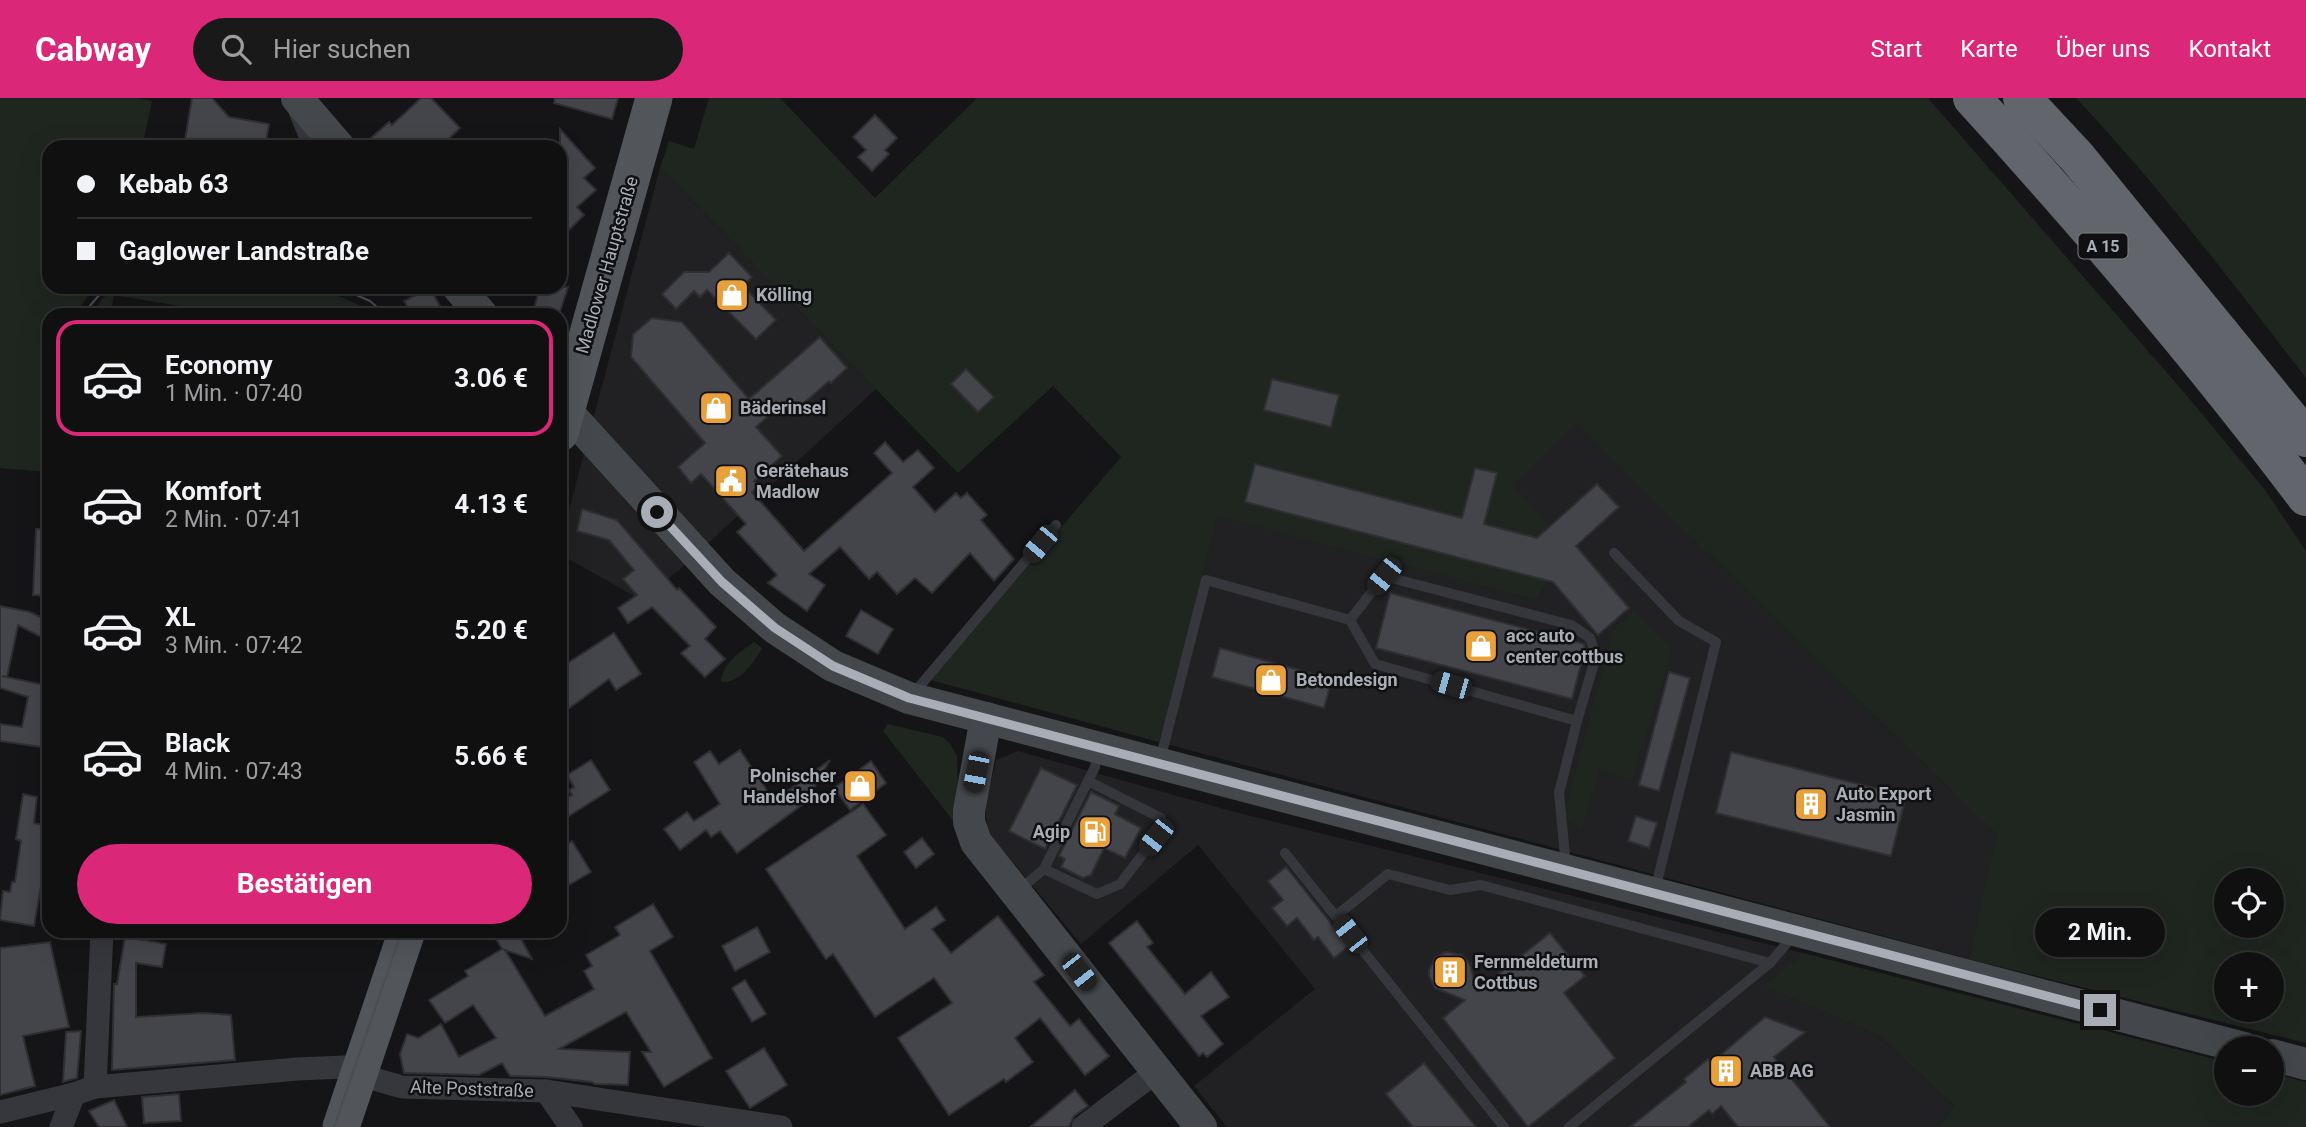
<!DOCTYPE html>
<html lang="de">
<meta charset="utf-8">
<style>
:root{--surface:#101011;--page:#19191a;--text:#f1f3f6;--muted:#9c9d9f;--line:#303031;--accent:#db2777}
body{margin:0;font-family:Roboto,sans-serif;background:var(--page);color:var(--text);height:100vh;display:flex;flex-direction:column;font-size:26px;white-space:nowrap}
*{box-sizing:border-box;margin:0}
p{font-size:23px;color:var(--muted)}
.icon{flex:none;width:38px;height:38px;fill:none;stroke:currentColor;stroke-width:2;stroke-linecap:round;stroke-linejoin:round}
.map{position:relative;flex:1;overflow:hidden}
.drawer{position:absolute;left:42px;top:210px;width:525px;height:630px;display:flex;flex-direction:column;background:var(--surface);border-radius:21px;box-shadow:0 7px 28px #0002,0 0 0 2px var(--line)}
.drawer>*{flex:none}
.hud{position:absolute;left:42px;top:42px;width:525px;height:154px;border-radius:21px;box-shadow:0 7px 28px #0002,0 0 0 2px var(--line);display:grid;align-content:center;height:154px;padding:0 35px;background:var(--surface)}
.fabs{position:absolute;left:2214px;top:770px;display:grid;gap:14px}
.fabs a{display:grid;place-items:center;width:70px;height:70px;border-radius:50%;background:var(--surface);box-shadow:0 7px 28px #0002,0 0 0 2px var(--line);font-size:35px}
.end{position:absolute;width:32px;height:32px;margin:-16px;border:9px solid #a8adb6;background:#111;box-shadow:0 0 0 4px #111}
.from{border-radius:50%}
.bubble{position:absolute;height:49px;border-radius:24px;background:var(--surface);box-shadow:0 7px 28px #0002,0 0 0 2px var(--line);font-size:23px;font-weight:700;line-height:49px;text-align:center}
.car{position:absolute;width:21px;height:42px;margin:-21px -10px;border-radius:9px;box-shadow:0 0 5px 2px #0007;background:linear-gradient(#222 24%,#8ab4d8 0 40%,#222 0 76%,#8ab4d8 0 86%,#222 0)}
.hud b{display:flex;align-items:center;gap:24px;height:66px;font-size:26px}
.hud b+b{border-top:2px solid var(--line)}
.hud i{width:18px;height:18px;background:var(--text)}
ul{padding:12px 0 0;list-style:none}
li{display:flex;align-items:center;gap:21px;height:116px;margin:0 14px 10px;padding:0 21px;border:4px solid transparent;border-radius:21px}
li div{flex:1}
li b{display:block;font-size:26px}
li em{font-style:normal;font-weight:700}
li.on{border-color:var(--accent)}
li>.icon{width:63px;height:63px;stroke-width:1.5}
.action{display:flex;gap:14px;margin-top:auto;padding:14px 35px}
.action a{flex:1;height:80px;border-radius:42px;background:var(--accent);color:#fff;font-size:28px;font-weight:700;line-height:80px;text-align:center}
header{display:flex;align-items:center;gap:42px;box-sizing:border-box;height:98px;padding:0 35px;background:var(--accent);color:#fff}
header strong{font-size:33px}
nav{display:flex;gap:38px;margin-inline-start:auto;font-size:24px}
.search{width:490px;height:63px;background:var(--page);display:flex;align-items:center;gap:18px;box-sizing:border-box;padding:0 24px;border-radius:38px;color:var(--muted);font-size:26px}
.map>svg:first-child{display:block}
.built{fill:#212124}
.green{fill:#1f2620;fill-rule:evenodd}
.building{fill:#44454a;stroke:#2f2f33;stroke-width:2}
.lines{fill:none;stroke-linecap:round;stroke-linejoin:round}
.lane{stroke:#36373c;stroke-width:10}
.street{stroke:#36373c;stroke-width:23}
.secondary{stroke:#44474b;stroke-width:32}
.primary{stroke:#52555a;stroke-width:37}
.highway{stroke:#62666c;stroke-width:38}
.tram{stroke:#4b4e52;stroke-width:2}
.route{stroke:#a8adb6;stroke-width:9}
.labels{text-anchor:middle;stroke-width:5;stroke-linejoin:round;paint-order:stroke}
.shield{fill:#101012;stroke:#7a7e85;stroke-width:2}
.shield-label{font-size:16px;font-weight:bold;fill:#a8adb6}
.street-label{font-size:18px;fill:#a8adb6;stroke:#101012}
.poi-label{font-size:18px;font-weight:bold;fill:#a8adb6;stroke:#101012;text-anchor:start}
</style>
<header>
<strong>Cabway</strong>
<div class="search"><svg class="icon" aria-label="search" viewBox="0 0 24 24"><circle cx="10" cy="10" r="6"/><path d="M15 15l6 6"/></svg>Hier suchen</div>
<nav><a>Start</a><a>Karte</a><a>Über uns</a><a>Kontakt</a></nav>
</header>
<div class="map">
<svg width="2306" height="1029" viewBox="0 0 2306 1029">
<rect width="100%" height="100%" fill="#151517"/>
<g class="built">
<path d="M660 70 876 291 679 472 641 502 560 456V446Z"/>
<path d="M1575 324 1998 738 1969 861 1159 644 1218 417 1536 502 1549 482 1575 455 1512 387Z"/>
<path d="M1018 653 1231 713 1803 855 1766 888 1879 938 1954 1008 1939 1029H1227L1194 988 1315 891 1198 747 1081 846 988 734 985 707 996 662Z"/>
</g>
<g class="green">
<path d="M0 0H136L152 3 142 49H49V189H98L89 196 75 217H49V374L0 370Z"/>
<path d="M709 0H780L875 100 977 0H1928L2188 299 2265 392 2306 453V945L1969 861 1997 737 1575 325 1513 387 1575 455 1549 482 1536 502 1218 418 1159 644 931 582 1121 359 1053 288 958 375 660 70 669 43 694 51ZM2226 782H2272V828H2226ZM2226 866H2272V912H2226Z"/>
<path d="M2076 0H2306V280C2232 184 2159 88 2076 0Z"/>
<path d="M117 189H299L341 199 366 210 374 217H233L114 197 110 217H91L103 200Z"/>
<path d="M1634 514 1672 552 1632 681 1599 672 1581 731 1563 720 1614 531Z"/>
<path d="M754 544 762 550C753 566 740 585 721 584 723 564 739 555 754 544Z"/>
<path d="M888 626 943 639 951 647 957 658 959 730 883 633Z"/>
<path d="M1803 855 2226 964V996H2272V975L2306 984V1029H1939L1954 1008 1879 938 1765 888Z"/>
</g>
<g class="building">
<path d="M192 0H212L229 19 269 26 265 49H202V45L185 42Z"/>
<path d="M421 0H431L460 30 440 49H361L389 24 392 27Z"/>
<path d="M555 0H618L612 21 554 5Z"/>
<path d="M875 17 897 40 885 52 889 56 872 73 858 59 866 52 853 39Z"/>
<path d="M560 31 595 70 584 80 596 92 577 109 584 117 560 141Z"/>
<path d="M729 155 752 179 743 188 776 222 756 241 707 192 700 199 694 193 676 211 662 196 684 174H709Z"/>
<path d="M540 189H568L559 217H532Z"/>
<path d="M430 190 445 217H412L404 203Z"/>
<path d="M652 220 682 224 749 301 820 239 847 270 831 285 829 283 789 318 780 308 756 329 782 358 754 383 759 388 752 394 804 453 892 375 874 355 885 344 903 364 918 352 934 370 913 389 935 414 956 395 961 400 967 395 987 417 981 422 1014 461 994 483 970 455 932 495 915 480 897 496 877 474 869 481 840 449 809 476 825 487 807 513 768 485 777 477 737 434 746 426 701 376 691 385 678 369 705 345 631 259 633 236Z"/>
<path d="M966 271 994 299 978 314 951 286Z"/>
<path d="M1272 281 1339 297 1331 329 1264 312Z"/>
<path d="M1255 366 1462 420 1475 370 1497 375 1484 426 1537 440 1597 386 1619 409 1576 448 1629 510 1598 537 1553 484 1245 404Z"/>
<path d="M582 411 617 422 677 492 679 490 716 529 705 541 725 561 705 579 681 555 690 548 652 509 628 525 618 510 637 497 623 481 634 472 609 442 577 433Z"/>
<path d="M36 431H49V498L33 497Z"/>
<path d="M1390 495 1584 546 1585 551 1572 601 1376 550Z"/>
<path d="M0 508 30 514 49 523V543L18 527 7 579 2 578 49 588V650L0 643V626L22 629 28 599 0 590Z"/>
<path d="M861 512 893 531 878 556 846 538Z"/>
<path d="M614 535 641 576 616 592 609 581 560 617V570Z"/>
<path d="M1220 550 1332 581 1324 610 1212 579Z"/>
<path d="M1669 574 1690 580 1659 693 1639 687Z"/>
<path d="M740 652 774 703 830 662 806 704 737 755 720 733 711 739 706 732 680 752 664 731 687 714 694 723 720 706 694 664 710 653 719 666Z"/>
<path d="M1731 654 1906 698 1891 758 1716 715Z"/>
<path d="M591 662 610 692 566 720 560 711V704L572 697 569 692 574 689 567 677Z"/>
<path d="M871 663 886 685 850 712 834 690Z"/>
<path d="M1041 670 1077 687 1045 751 1009 733Z"/>
<path d="M1091 694 1119 708 1115 716 1141 730 1125 760 1104 750 1091 777 1083 780 1061 769 1065 761 1059 758Z"/>
<path d="M23 696 37 699 34 725 49 728V766L45 765 34 828 0 822 3 793 10 794 12 784H15L21 743 16 741Z"/>
<path d="M863 706 886 737 857 758 905 831 936 809 945 822 932 831 951 855 998 818 1044 877 1034 884 1070 928 1079 921 1109 958 1085 977 1040 920 1015 940 1033 964 1006 984 1004 981 949 1017 898 940 952 905 934 880 875 919 833 856 826 861 766 771Z"/>
<path d="M1636 718 1657 725 1649 750 1628 743Z"/>
<path d="M922 740 934 756 916 770 904 754Z"/>
<path d="M572 743 591 774 569 787 560 772V751Z"/>
<path d="M1286 769 1349 848 1334 860 1318 839 1314 842 1297 820 1287 828 1272 810 1283 802 1268 783Z"/>
<path d="M653 806 673 839 650 853 712 960 664 989 642 954H651L626 914 559 951 630 954 628 987 595 986 592 984 546 979 510 978 502 965 479 977 404 975 400 956 407 936 418 940 441 926 459 959 496 940 473 907 445 925 429 902 468 878 465 873 502 851 491 833H517L532 861 505 852 545 918 594 891 584 873 592 868 586 857 620 837 615 829Z"/>
<path d="M1137 823 1153 845 1147 849 1185 896 1211 874 1229 899 1201 918 1223 946 1207 959 1203 955 1199 958 1109 845Z"/>
<path d="M757 829 770 854 735 873 722 848Z"/>
<path d="M126 833H136V841L166 846 162 869 136 865V919L203 915 231 917 235 962 112 972 114 886H117Z"/>
<path d="M1550 835 1585 878 1564 895 1615 960 1528 1029 1443 920 1465 902 1435 890 1429 878V872L1435 860 1441 856 1447 854 1462 857 1470 866 1477 893Z"/>
<path d="M50 844 69 929 23 938 35 988 0 997V850Z"/>
<path d="M745 882 766 916 752 924 732 890Z"/>
<path d="M1765 919 1805 934 1774 959 1830 1029H1738L1721 1008 1712 1016 1709 1012 1688 1029H1630L1686 984 1684 981 1708 961 1711 965Z"/>
<path d="M81 933 77 980 63 984 66 934Z"/>
<path d="M764 950 787 987 750 1010 726 973Z"/>
<path d="M1424 965 1476 1029H1413L1386 996Z"/>
<path d="M1075 992 1088 1008 1074 1018 1069 1029H1030Z"/>
<path d="M179 996 181 1023 144 1025 142 999Z"/>
<path d="M114 1002 127 1029H99L89 1013Z"/>
</g>
<g class="lines">
<g class="lane">
<path d="M1614 455 1679 523 1716 544 1655 792"/>
<path d="M1350 522 1384 478 1571 527 1590 540 1596 558 1577 623"/>
<path d="M913 596 1056 427"/>
<path d="M1160 662 1206 482 1350 522 1375 566 1577 623 1559 695 1566 768"/>
<path d="M1285 755 1504 1029"/>
<path d="M1044 771 1097 796 1120 786 1156 739 1161 720 1088 683"/>
<path d="M1018 793 1044 771 1095 669 1098 651"/>
<path d="M1336 818 1388 776 1450 792 1481 787 1770 865"/>
<path d="M1569 1029 1770 865 1787 845 1790 834"/>
</g>
<g class="street">
<path d="M300 13 315 49"/>
<path d="M95 989 102 833"/>
<path d="M546 993 571 1029"/>
<path d="M0 1014 74 996 95 989 297 971 345 969 360 977 402 989 546 993 781 1029"/>
<path d="M61 1029 74 996"/>
<path d="M1083 1029 1157 973"/>
</g>
<g class="secondary">
<path d="M297 0 339 49"/>
<path d="M458 189 482 217"/>
<path d="M560 306 722 484 775 530 833 568 909 600 2244 950"/>
<path d="M986 620 969 713V724L976 744 1201 1029"/>
<path d="M2272 957 2306 966"/>
</g>
<g class="primary">
<path d="M560 335 654 0"/>
<path d="M341 1029 407 833"/>
</g>
<g class="highway">
<path d="M1972 0C2089 128 2201 260 2306 399"/>
<path d="M2022 0 2077 59 2306 340"/>
</g>
<g class="tram">
<path d="M338 189 370 203 386 217"/>
<path d="M82 217 106 189"/>
<path d="M334 1029 402 833"/>
</g>
</g>
<g class="lines">
<path class="route" d="M657 414 722 484 775 530 833 568 909 600 2100 912"/>
</g>
<defs>
<g id="shop-square" transform="scale(1.75)"><rect x="-9" y="-9" width="18" height="18" rx="4" fill="#e8a03b" stroke="#101012"/><path d="M-5-2.5h2.3a2.7 3.5 0 0 1 5.4 0H5L5.5 6h-11ZM-1.5-2.5h3a1.5 2.3 0 0 0-3 0Z" fill="#fff"/></g>
<g id="civic-square" transform="scale(1.75)"><rect x="-9" y="-9" width="18" height="18" rx="4" fill="#e8a03b" stroke="#101012"/><path d="M-.6-6.5H3V-4.5H.6V-3L4-1V1h2V6H-6V1h2V-1L-.6-3ZM-1.2 2.5V6h2.4V2.5Z" fill="#fff"/></g>
<g id="building-square" transform="scale(1.75)"><rect x="-9" y="-9" width="18" height="18" rx="4" fill="#e8a03b" stroke="#101012"/><path d="M-4-6H4V6H1V3H-1V6H-4ZM-2.5-4.3h1.7v1.8h-1.7ZM.8-4.3h1.7v1.8H.8ZM-2.5-1h1.7V.8h-1.7ZM.8-1h1.7V.8H.8Z" fill="#fff"/></g>
<g id="fuel-square" transform="scale(1.75)"><rect x="-9" y="-9" width="18" height="18" rx="4" fill="#e8a03b" stroke="#101012"/><path d="M-5.5-6h7V0h2V4h1.3V-2.5L3-4.5l.8-.8L6-3V5H2.5V1h-1V6h-7ZM-4.2-4.7v3.2H.2V-4.7Z" fill="#fff"/></g>
</defs>
<g fill-rule="evenodd">
<use href="#shop-square" x="732" y="197"/>
<use href="#shop-square" x="716" y="310"/>
<use href="#civic-square" x="731" y="383"/>
<use href="#shop-square" x="1481" y="548"/>
<use href="#shop-square" x="1271" y="582"/>
<use href="#shop-square" x="860" y="688"/>
<use href="#building-square" x="1811" y="706"/>
<use href="#fuel-square" x="1095" y="734"/>
<use href="#building-square" x="1450" y="874"/>
<use href="#building-square" x="1726" y="973"/>
</g>
<g class="labels">
<rect class="shield" x="2078.5" y="135.5" width="49" height="25" rx="5"/>
<g class="shield-label">
<text x="2103" y="154">A 15</text>
</g>
<g class="street-label">
<text transform="translate(607 167) rotate(-74)" y="6">Madlower Hauptstraße</text>
<text transform="translate(472 991) rotate(2)" y="6">Alte Poststraße</text>
</g>
<g class="poi-label">
<text x="756" y="203">Kölling</text>
<text x="740" y="316">Bäderinsel</text>
<text x="756" y="379">Gerätehaus<tspan x="756" dy="21">Madlow</tspan></text>
<text x="1506" y="544">acc auto<tspan x="1506" dy="21">center cottbus</tspan></text>
<text x="1296" y="588">Betondesign</text>
<text x="836" y="684" text-anchor="end">Polnischer<tspan x="836" dy="21">Handelshof</tspan></text>
<text x="1836" y="702">Auto Export<tspan x="1836" dy="21">Jasmin</tspan></text>
<text x="1070" y="740" text-anchor="end">Agip</text>
<text x="1474" y="870">Fernmeldeturm<tspan x="1474" dy="21">Cottbus</tspan></text>
<text x="1750" y="979">ABB AG</text>
</g>
</g>
</svg>
<div class="fabs">
<a><svg class="icon" aria-label="locate" viewBox="0 0 24 24"><circle cx="12" cy="12" r="6"/><path d="M12 2v4M12 18v4M2 12h4M18 12h4"/></svg></a>
<a>+</a>
<a>−</a>
</div>
<i class="end from" style="left:657px;top:414px"></i>
<i class="end" style="left:2100px;top:912px"></i>
<div class="bubble" style="left:2035px;top:810px;width:130px">2 Min.</div>
<i class="car" style="left:1040px;top:446px;rotate:220deg"></i>
<i class="car" style="left:1384px;top:478px;rotate:219deg"></i>
<i class="car" style="left:1451px;top:587px;rotate:286deg"></i>
<i class="car" style="left:976px;top:674px;rotate:191deg"></i>
<i class="car" style="left:1156px;top:739px;rotate:218deg"></i>
<i class="car" style="left:1350px;top:836px;rotate:322deg"></i>
<i class="car" style="left:1079px;top:874px;rotate:142deg"></i>
<div class="hud">
<b><i class="from"></i>Kebab 63</b>
<b><i></i>Gaglower Landstraße</b>
</div>
<section class="drawer">
<ul>
<li class="on"><svg class="icon" aria-label="car" viewBox="0 0 24 24"><path d="M5 17H2v-5l4-1 3-4h7l3 4 3 1v5h-3M9 17h6M6 11h13"/><circle cx="7" cy="17" r="2"/><circle cx="17" cy="17" r="2"/></svg><div><b>Economy</b><p>1 Min. · 07:40</p></div><em>3.06 €</em></li>
<li><svg class="icon" aria-label="car" viewBox="0 0 24 24"><path d="M5 17H2v-5l4-1 3-4h7l3 4 3 1v5h-3M9 17h6M6 11h13"/><circle cx="7" cy="17" r="2"/><circle cx="17" cy="17" r="2"/></svg><div><b>Komfort</b><p>2 Min. · 07:41</p></div><em>4.13 €</em></li>
<li><svg class="icon" aria-label="car" viewBox="0 0 24 24"><path d="M5 17H2v-5l4-1 3-4h7l3 4 3 1v5h-3M9 17h6M6 11h13"/><circle cx="7" cy="17" r="2"/><circle cx="17" cy="17" r="2"/></svg><div><b>XL</b><p>3 Min. · 07:42</p></div><em>5.20 €</em></li>
<li><svg class="icon" aria-label="car" viewBox="0 0 24 24"><path d="M5 17H2v-5l4-1 3-4h7l3 4 3 1v5h-3M9 17h6M6 11h13"/><circle cx="7" cy="17" r="2"/><circle cx="17" cy="17" r="2"/></svg><div><b>Black</b><p>4 Min. · 07:43</p></div><em>5.66 €</em></li>
</ul>
<div class="action"><a>Bestätigen</a></div>
</section>
</div>
